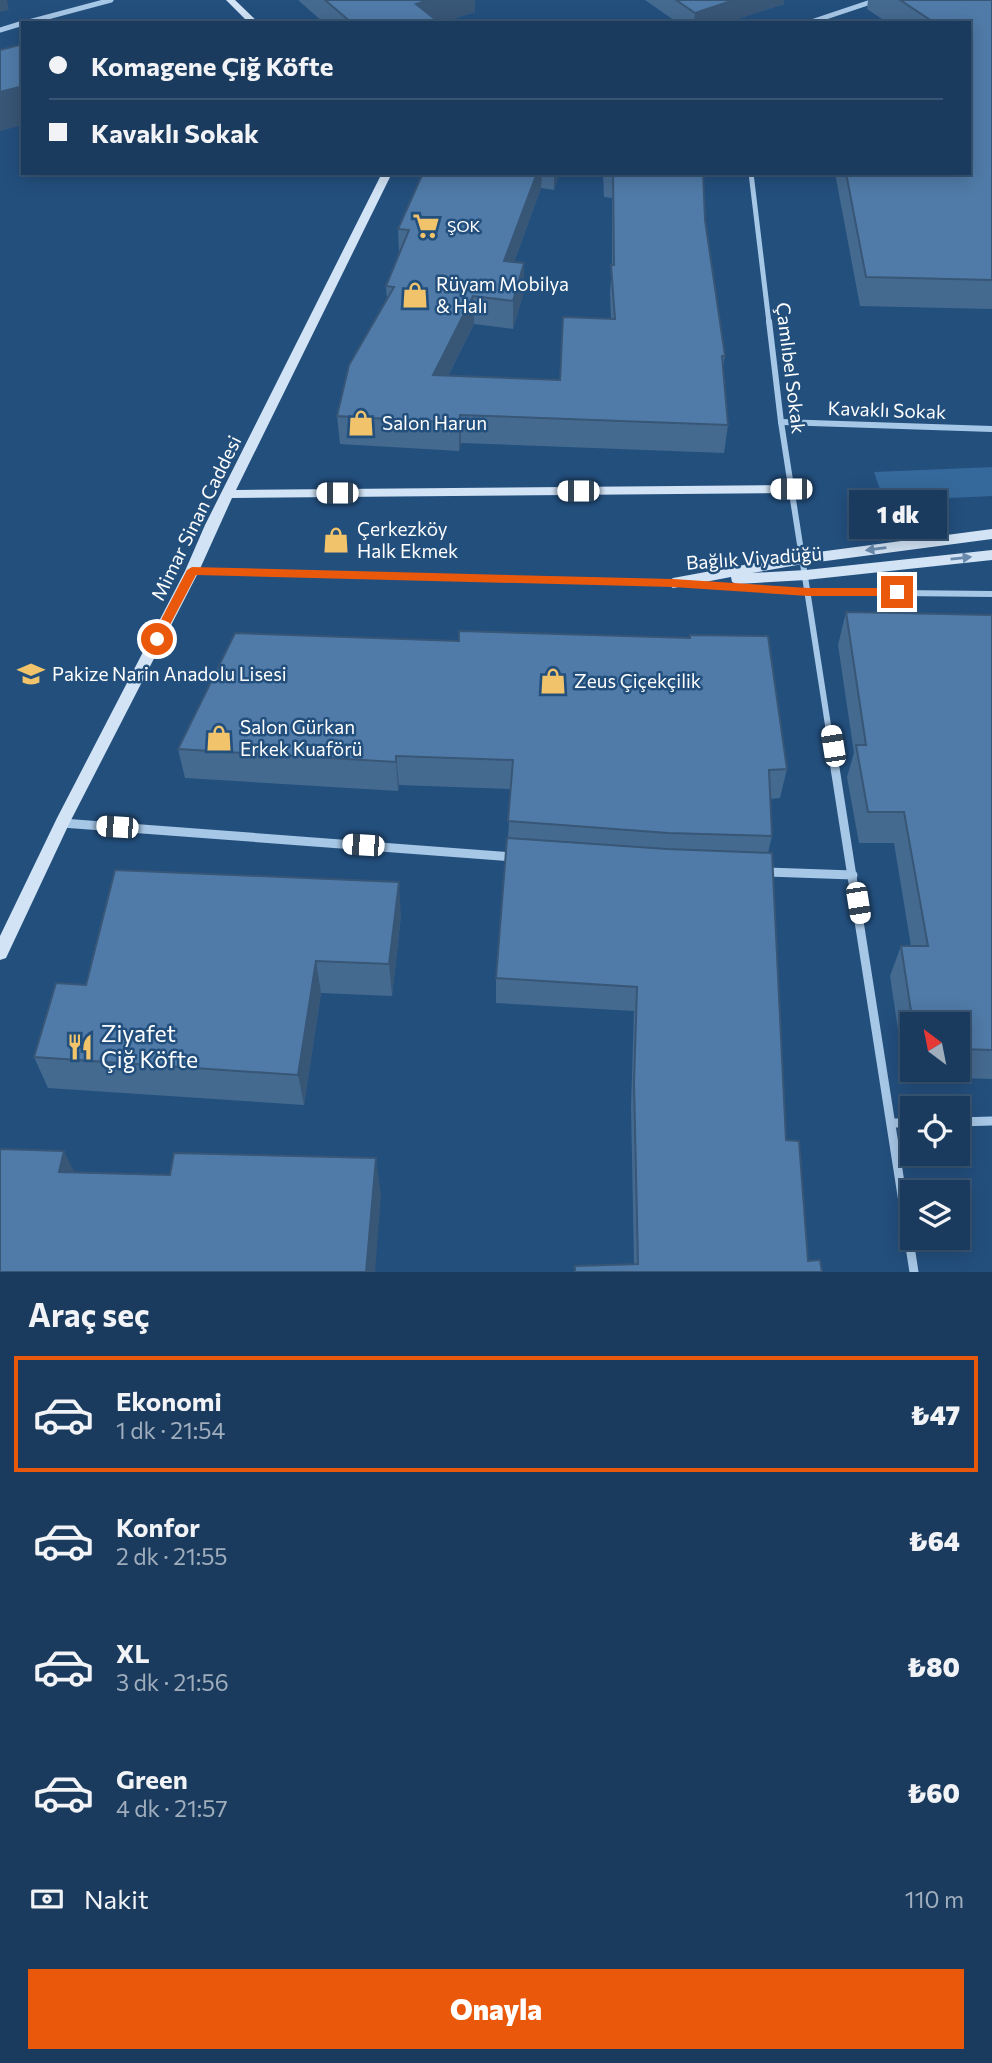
<!DOCTYPE html>
<html lang="tr">
<meta charset="utf-8">
<style>
:root{--surface:#1a3b5e;--page:#274667;--text:#f1f3f6;--muted:#9fadbc;--line:#385573;--accent:#ea580c}
body{margin:0;font-family:Commissioner,sans-serif;background:var(--page);color:var(--text);height:100vh;display:flex;flex-direction:column;font-size:26px;white-space:nowrap}
*{box-sizing:border-box;margin:0}
p{font-size:23px;color:var(--muted)}
.icon{flex:none;width:38px;height:38px;fill:none;stroke:currentColor;stroke-width:2;stroke-linecap:round;stroke-linejoin:round}
.map{position:relative;height:1272px;overflow:hidden}
.panel{display:flex;flex-direction:column;background:var(--surface);flex:1}
.panel>*{flex:none}
.banner{position:absolute;left:21px;top:21px;width:950px;height:154px;border-radius:0px;box-shadow:0 4px 18px #0003,0 0 0 2px var(--line);display:grid;align-content:center;height:154px;padding:0 28px;background:var(--surface)}
.needle{width:46px;rotate:328deg}
.fabs{position:absolute;left:900px;top:1012px;display:grid;gap:14px}
.fabs a{display:grid;place-items:center;width:70px;height:70px;border-radius:0px;background:var(--surface);box-shadow:0 4px 18px #0003,0 0 0 2px var(--line);font-size:35px}
.end{position:absolute;width:32px;height:32px;margin:-16px;border:9px solid #ea580c;background:#fff;box-shadow:0 0 0 4px #fff}
.from{border-radius:50%}
.bubble{position:absolute;height:49px;border-radius:0px;background:var(--surface);box-shadow:0 4px 18px #0003,0 0 0 2px var(--line);font-size:23px;font-weight:800;line-height:49px;text-align:center}
.car{position:absolute;width:21px;height:42px;margin:-21px -10px;border-radius:9px;box-shadow:0 0 5px 2px #0007;background:linear-gradient(#fff 24%,#345 0 40%,#fff 0 76%,#345 0 86%,#fff 0)}
.banner b{display:flex;align-items:center;gap:24px;height:66px;font-size:26px}
.banner b+b{border-top:2px solid var(--line)}
.banner i{width:18px;height:18px;background:var(--text)}
ul{padding:0;list-style:none}
li{display:flex;align-items:center;gap:21px;height:116px;margin:0 14px 10px;padding:0 14px;border:4px solid transparent;border-radius:0px}
li div{flex:1}
li b{display:block;font-size:26px}
li em{font-style:normal;font-weight:800}
li.active{border-color:var(--accent)}
li>.icon{width:63px;height:63px;stroke-width:1.5}
h2{padding:0 28px;font-size:32px;line-height:84px}
.pay{display:flex;align-items:center;gap:18px;height:77px;padding:0 28px;font-size:26px}
.pay p{margin-inline-start:auto}
.primary-button{display:flex;gap:14px;margin-top:auto;padding:14px 28px}
.primary-button a{flex:1;height:80px;border-radius:0px;background:var(--accent);color:#fff;font-size:28px;font-weight:800;line-height:80px;text-align:center}
.map>svg:first-child{display:block}
.green{fill:#36699b}
.lines{fill:none;stroke-linecap:round;stroke-linejoin:round}
.street-far2{stroke:#a7c7e6;stroke-width:5}
.street-far1{stroke:#a7c7e6;stroke-width:6}
.street{stroke:#a7c7e6;stroke-width:9}
.secondary{fill:#d1e3f5;fill-rule:evenodd}
.wall{fill:#456a90;fill-rule:evenodd}
.shaded-wall{fill:#385676}
.building{fill:#507ba8;stroke:#385676;stroke-width:2}
.oneway{fill:#698aad}
.route{fill:#ea580c}
.labels{text-anchor:middle;stroke-width:5;stroke-linejoin:round;paint-order:stroke}
.far-poi-label{font-size:16px;fill:#fff;stroke:#234f7d;text-anchor:start}
.poi-label{font-size:19px;fill:#fff;stroke:#234f7d;text-anchor:start}
.street-label{font-size:19px;fill:#fff;stroke:#234f7d}
.near-poi-label{font-size:23px;fill:#fff;stroke:#234f7d;text-anchor:start}
</style>
<div class="map">
<svg width="992" height="1272" viewBox="0 0 992 1272">
<rect width="100%" height="100%" fill="#234f7d"/>
<path class="green" d="M992 467V496L884 501 874 472Z"/>
<g class="lines">
<g class="street-far2">
<path d="M25 23 111 0"/>
<path d="M808 23 877 0"/>
<path d="M0 30 23 23"/>
<path d="M751 173 769 323"/>
</g>
<g class="street-far1">
<path d="M769 321 781 422 830 738"/>
<path d="M781 422 992 429"/>
<path d="M192 571 675 583"/>
<path d="M686 584 808 592 992 594"/>
</g>
<g class="street">
<path d="M830 736 914 1272"/>
<path d="M62 823 514 857"/>
<path d="M767 872 853 875"/>
<path d="M957 1122 992 1121"/>
<path d="M892 1123H912"/>
</g>
<g class="secondary">
<path d="M226 0H235L259 23H249Z"/>
<path d="M382 173H392L236 490 791 485 797 489 791 493 232 498 199 571 69 824 6 958 0 960V936L57 818 185 571 205 525Z"/>
<path d="M992 529V539L803 564 752 573 806 570 992 550V560L806 580 737 584 732 582 731 577 673 588 666 583 673 578 803 554Z"/>
</g>
</g>
<g class="wall">
<path d="M298 0H475V12L440 23H324Z"/>
<path d="M645 0H784V4L725 23H678Z"/>
<path d="M868 0H992V309L860 306 835 173H970V23H888L867 9Z"/>
<path d="M423 173H559L554 190 541 188 514 262 524 291 513 329 474 324 448 376 560 380 611 319 610 293 612 265V198L604 197 603 173H703L705 220 725 356 723 366 728 425 724 453 461 443 459 451 340 444 337 416 387 300 386 286 399 253 398 229Z"/>
<path d="M846 612 992 615V1079L905 1076 890 976 901 946H911L894 843H859L847 777 854 753 838 645ZM912 1024H957V1069H912Z"/>
<path d="M178 749 787 769 780 798 770 799 772 836 768 853 786 1140 808 1261 822 1272H574L575 1266 634 1264 631 1106 634 1011 496 1003V978L508 838 511 789 399 785 398 791 185 778Z"/>
<path d="M401 915 392 996 321 993 304 1105 48 1088 34 1057 86 985Z"/>
</g>
<g class="shaded-wall">
<path d="M0 0H7L9 10 0 12Z"/>
<path d="M428 0H475V12L439 23 416 4Z"/>
<path d="M734 0H784V4L725 23H694L695 13Z"/>
<path d="M23 86V125L0 131V92Z"/>
<path d="M537 173H542L541 188 504 289V261Z"/>
<path d="M554 173H559L554 190Z"/>
<path d="M524 263V291L513 329V301Z"/>
<path d="M473 296 474 324 434 403 433 375Z"/>
<path d="M460 415 461 443 459 451V423Z"/>
<path d="M396 756 399 785 398 791 396 762Z"/>
<path d="M399 882 401 915 392 996 389 964Z"/>
<path d="M316 961 321 993 304 1105 298 1075Z"/>
<path d="M64 1151 82 1188 59 1172Z"/>
<path d="M376 1158 381 1196 375 1272H366Z"/>
</g>
<g class="building">
<path d="M325 0H428L416 4 440 23H352Z"/>
<path d="M676 0H734L695 13Z"/>
<path d="M900 0H992V280L866 277 846 173H970V23H935Z"/>
<path d="M23 44V86L0 92V50Z"/>
<path d="M423 173H537L504 261 524 263 513 301 473 296 433 375 560 380 563 317 615 319 611 265H614L613 173H703L705 220 725 356H722L728 425 460 415 459 423 337 416 349 365 394 287 386 286 409 230 398 229Z"/>
<path d="M846 612 992 615V1050L957 1049V1024H913L901 946H928L904 812H868L856 745H866Z"/>
<path d="M459 631 690 638V635L768 636 787 769 769 770 772 836 668 833 508 821 513 760 396 756V762L178 749 235 633 459 641Z"/>
<path d="M507 838 667 849 772 853 786 1140 799 1141 808 1261 820 1260 822 1272H575V1266L638 1264 634 1083 637 987 496 978Z"/>
<path d="M115 870 399 882 389 964 316 961 298 1075 34 1057 56 983 86 985Z"/>
<path d="M0 1149 64 1151 59 1172 170 1175 174 1153 376 1158 366 1272H0Z"/>
</g>
<defs><path id="oneway-solid" d="M-6-.8H1V-3.2L6.5 0L1 3.2V.8H-6Z" transform="scale(1.75)"/></defs>
<g class="oneway">
<use href="#oneway-solid" transform="translate(876 549) rotate(173)"/>
<use href="#oneway-solid" transform="translate(961 558) rotate(-6)"/>
</g>
<path class="route" d="M192 567 673 579 808 588H897L902 592 897 596H808L673 587 196 575 161 642H153L151 639 187 570Z"/>
<defs>
<g id="supermarket-bare" transform="scale(2.1)"><path d="M-6-5.5h2.5l.6 2H6L4.5 2H-2.5L-4.4-4H-6ZM-1.5 3.2a1.3 1.3 0 1 0 .1 0ZM3 3.2a1.3 1.3 0 1 0 .1 0Z" fill="#f1c36a" stroke="#234f7d" stroke-width="2.5" paint-order="stroke"/></g>
<g id="shop-bare" transform="scale(2.1)"><path d="M-5-2.5h2.3a2.7 3.5 0 0 1 5.4 0H5L5.5 6h-11ZM-1.5-2.5h3a1.5 2.3 0 0 0-3 0Z" fill="#f1c36a" stroke="#234f7d" stroke-width="2.5" paint-order="stroke"/></g>
<g id="school-bare" transform="scale(2.1)"><path d="M0-5L7-2L0 1L-7-2ZM-4 1L0 2.5L4 1V4Q0 6-4 4Z" fill="#f1c36a" stroke="#234f7d" stroke-width="2.5" paint-order="stroke"/></g>
<g id="restaurant-bare" transform="scale(2.1)"><path d="M-5-6h1v4h1v-4h1v4h1v-4h1v5L-1.5 .5V6h-2V.5L-5-1ZM5-6V6H3V1.5H1.5Q1.5-4 5-6Z" fill="#f1c36a" stroke="#234f7d" stroke-width="2.5" paint-order="stroke"/></g>
</defs>
<g fill-rule="evenodd">
<use href="#supermarket-bare" x="426" y="226"/>
<use href="#shop-bare" x="415" y="295"/>
<use href="#shop-bare" x="361" y="423"/>
<use href="#shop-bare" x="336" y="540"/>
<use href="#school-bare" x="31" y="674"/>
<use href="#shop-bare" x="553" y="681"/>
<use href="#shop-bare" x="219" y="738"/>
<use href="#restaurant-bare" x="80" y="1047"/>
</g>
<g class="labels">
<g class="far-poi-label">
<text x="447" y="232">ŞOK</text>
</g>
<g class="poi-label">
<text x="436" y="291">Rüyam Mobilya<tspan x="436" dy="22">&amp; Halı</tspan></text>
<text x="382" y="430">Salon Harun</text>
<text x="357" y="536">Çerkezköy<tspan x="357" dy="22">Halk Ekmek</tspan></text>
<text x="52" y="681">Pakize Narin Anadolu Lisesi</text>
<text x="574" y="688">Zeus Çiçekçilik</text>
<text x="240" y="734">Salon Gürkan<tspan x="240" dy="22">Erkek Kuaförü</tspan></text>
</g>
<g class="street-label">
<text transform="translate(791 368) rotate(83)" y="7">Çamlıbel Sokak</text>
<text transform="translate(887 410) rotate(2)" y="7">Kavaklı Sokak</text>
<text transform="translate(196 518) rotate(-64)" y="7">Mimar Sinan Caddesi</text>
<text transform="translate(754 558) rotate(-4)" y="7">Bağlık Viyadüğü</text>
</g>
<g class="near-poi-label">
<text x="101" y="1042">Ziyafet<tspan x="101" dy="26">Çiğ Köfte</tspan></text>
</g>
</g>
</svg>
<div class="fabs">
<a><svg class="needle" viewBox="-14 -14 28 28"><path d="M0-13l5 13h-10z" fill="#e53935"/><path d="M0 13l5-13h-10z" fill="#9fadbc"/></svg></a>
<a><svg class="icon" aria-label="locate" viewBox="0 0 24 24"><circle cx="12" cy="12" r="6"/><path d="M12 2v4M12 18v4M2 12h4M18 12h4"/></svg></a>
<a><svg class="icon" aria-label="layers" viewBox="0 0 24 24"><path d="M12 4l9 5-9 5-9-5zM3 14l9 5 9-5"/></svg></a>
</div>
<i class="end from" style="left:157px;top:639px"></i>
<i class="end" style="left:897px;top:592px"></i>
<div class="bubble" style="left:849px;top:490px;width:98px">1 dk</div>
<i class="car" style="left:791px;top:489px;rotate:270deg"></i>
<i class="car" style="left:578px;top:491px;rotate:270deg"></i>
<i class="car" style="left:337px;top:493px;rotate:270deg"></i>
<i class="car" style="left:833px;top:746px;rotate:351deg"></i>
<i class="car" style="left:117px;top:827px;rotate:274deg"></i>
<i class="car" style="left:363px;top:845px;rotate:274deg"></i>
<i class="car" style="left:858px;top:903px;rotate:171deg"></i>
<div class="banner">
<b><i class="from"></i>Komagene Çiğ Köfte</b>
<b><i></i>Kavaklı Sokak</b>
</div>
</div>
<section class="panel">
<h2>Araç seç</h2>
<ul>
<li class="active"><svg class="icon" aria-label="car" viewBox="0 0 24 24"><path d="M5 17H2v-5l4-1 3-4h7l3 4 3 1v5h-3M9 17h6M6 11h13"/><circle cx="7" cy="17" r="2"/><circle cx="17" cy="17" r="2"/></svg><div><b>Ekonomi</b><p>1 dk · 21:54</p></div><em>₺47</em></li>
<li><svg class="icon" aria-label="car" viewBox="0 0 24 24"><path d="M5 17H2v-5l4-1 3-4h7l3 4 3 1v5h-3M9 17h6M6 11h13"/><circle cx="7" cy="17" r="2"/><circle cx="17" cy="17" r="2"/></svg><div><b>Konfor</b><p>2 dk · 21:55</p></div><em>₺64</em></li>
<li><svg class="icon" aria-label="car" viewBox="0 0 24 24"><path d="M5 17H2v-5l4-1 3-4h7l3 4 3 1v5h-3M9 17h6M6 11h13"/><circle cx="7" cy="17" r="2"/><circle cx="17" cy="17" r="2"/></svg><div><b>XL</b><p>3 dk · 21:56</p></div><em>₺80</em></li>
<li><svg class="icon" aria-label="car" viewBox="0 0 24 24"><path d="M5 17H2v-5l4-1 3-4h7l3 4 3 1v5h-3M9 17h6M6 11h13"/><circle cx="7" cy="17" r="2"/><circle cx="17" cy="17" r="2"/></svg><div><b>Green</b><p>4 dk · 21:57</p></div><em>₺60</em></li>
</ul>
<div class="pay"><svg class="icon" aria-label="cash" viewBox="0 0 24 24"><path d="M3 7h18v10H3z"/><circle cx="12" cy="12" r="2"/></svg>Nakit<p>110 m</p></div>
<div class="primary-button"><a>Onayla</a></div>
</section>
